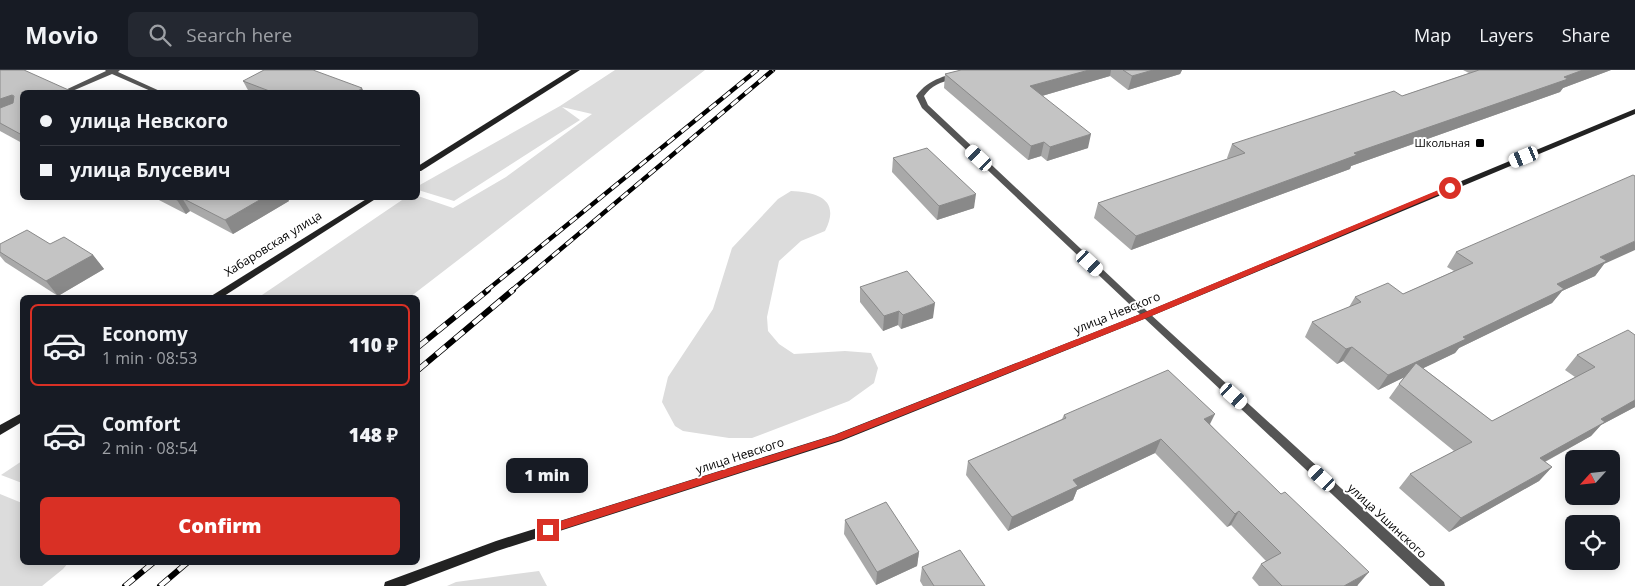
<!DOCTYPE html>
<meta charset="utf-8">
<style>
:root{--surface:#171b24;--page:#242831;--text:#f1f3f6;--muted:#9ea1a6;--line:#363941;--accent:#d93025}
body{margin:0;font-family:"Open Sans",sans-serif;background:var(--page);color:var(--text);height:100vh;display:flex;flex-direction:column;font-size:19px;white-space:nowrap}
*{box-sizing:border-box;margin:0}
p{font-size:16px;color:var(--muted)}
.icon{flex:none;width:28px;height:28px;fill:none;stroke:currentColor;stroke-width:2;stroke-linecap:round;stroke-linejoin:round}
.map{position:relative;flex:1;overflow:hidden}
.sheet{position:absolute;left:20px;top:225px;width:400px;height:270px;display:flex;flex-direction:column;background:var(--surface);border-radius:8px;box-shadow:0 2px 12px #0003}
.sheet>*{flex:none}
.banner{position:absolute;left:20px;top:20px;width:400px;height:110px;border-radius:8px;box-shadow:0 2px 12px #0003;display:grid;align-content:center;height:110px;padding:0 20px;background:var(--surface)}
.needle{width:32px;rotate:243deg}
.controls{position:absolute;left:1565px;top:380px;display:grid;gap:10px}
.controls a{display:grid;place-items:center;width:55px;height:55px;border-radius:8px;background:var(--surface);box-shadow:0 2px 12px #0003;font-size:25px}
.end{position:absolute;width:22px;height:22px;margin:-11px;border:6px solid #d93025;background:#fff;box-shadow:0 0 0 2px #fff}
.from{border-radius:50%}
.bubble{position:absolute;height:35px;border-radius:8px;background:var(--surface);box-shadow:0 2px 12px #0003;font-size:16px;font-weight:800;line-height:35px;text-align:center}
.car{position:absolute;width:15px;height:30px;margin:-15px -8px;border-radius:6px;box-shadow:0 0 4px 1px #0007;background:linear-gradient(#fff 24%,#345 0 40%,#fff 0 76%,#345 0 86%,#fff 0)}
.banner b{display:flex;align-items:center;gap:18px;height:48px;font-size:19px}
.banner b+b{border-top:1px solid var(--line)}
.banner i{width:12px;height:12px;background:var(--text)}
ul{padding:9px 0 0;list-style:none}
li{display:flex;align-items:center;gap:15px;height:82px;margin:0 10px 8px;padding:0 10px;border:2px solid transparent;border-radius:8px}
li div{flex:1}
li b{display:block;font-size:19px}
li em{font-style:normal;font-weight:800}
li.on{border-color:var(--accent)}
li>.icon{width:45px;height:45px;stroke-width:1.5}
.button{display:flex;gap:10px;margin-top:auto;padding:10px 20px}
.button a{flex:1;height:58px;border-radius:8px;background:var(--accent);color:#fff;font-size:20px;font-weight:800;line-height:58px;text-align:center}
header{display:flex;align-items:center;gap:30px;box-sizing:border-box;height:70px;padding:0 25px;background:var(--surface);border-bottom:1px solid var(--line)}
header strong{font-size:24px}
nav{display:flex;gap:28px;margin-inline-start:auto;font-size:18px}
.search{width:350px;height:45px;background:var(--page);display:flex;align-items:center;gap:12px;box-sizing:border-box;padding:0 18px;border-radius:8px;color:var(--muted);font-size:19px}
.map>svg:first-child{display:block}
.green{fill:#dcdcdc}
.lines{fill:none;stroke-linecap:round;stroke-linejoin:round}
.street{fill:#555;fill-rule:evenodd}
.secondary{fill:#222;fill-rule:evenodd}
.rail-far1-casing{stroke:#000;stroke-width:4.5}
.rail-casing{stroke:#000;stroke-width:6}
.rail-far1{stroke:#fff;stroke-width:3;stroke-dasharray:9;stroke-linecap:butt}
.rail{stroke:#fff;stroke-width:4.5;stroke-dasharray:12;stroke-linecap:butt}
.wall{fill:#a9a9a9}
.shaded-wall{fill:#898989}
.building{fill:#c4c4c4;stroke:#898989}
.route{fill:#d93025}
.poi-dot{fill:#000;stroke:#fff;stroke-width:2}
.labels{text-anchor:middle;stroke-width:4;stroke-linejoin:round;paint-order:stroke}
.far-poi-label{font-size:11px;fill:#000;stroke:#fff;text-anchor:end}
.street-label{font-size:12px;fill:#000;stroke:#fff}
</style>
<header>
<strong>Movio</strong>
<div class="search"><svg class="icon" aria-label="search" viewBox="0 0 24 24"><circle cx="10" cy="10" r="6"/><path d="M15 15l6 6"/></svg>Search here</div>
<nav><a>Map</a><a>Layers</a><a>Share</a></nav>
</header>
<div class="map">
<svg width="1635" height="516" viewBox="0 0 1635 516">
<rect width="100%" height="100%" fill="#fff"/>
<g class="green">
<path d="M615 0H705L410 227H259L405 128H418V126L453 138 506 107 592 44 562 37 580 50 454 131 418 120V116L560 36Z"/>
<path d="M791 121C818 122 841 130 825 161L801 171 779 191 767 247 768 261 779 274 794 284 845 281 871 283 878 298 874 313 849 331 752 368H729L683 361 675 356 662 332 668 307 713 239 732 178 778 129Z"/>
<path d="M22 391V413L1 405Z"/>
<path d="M0 424 22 433V492L68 493 63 499 42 516H0Z"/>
<path d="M539 501 547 516H447L456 512Z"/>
</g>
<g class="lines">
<g class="street">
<path d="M105 0H120L118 2 162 22H153L112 4 70 22H61L106 1Z"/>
<path d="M968 0H981C963 12 939 5 924 26L928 35 1149 243 1444 512 1445 516H1430L1143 247 922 38 916 26C929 8 948 5 968 0Z"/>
</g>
<g class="secondary">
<path d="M571 0H580L421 101H418V96Z"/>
<path d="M1635 39V44L1149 247 841 371 497 481 405 516H384L385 512 496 471 834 365 1143 243Z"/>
<path d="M368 128H377L221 228H208Z"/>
<path d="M22 343V352L0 365V355Z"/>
</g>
<g class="rail-far1-casing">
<g id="rail-far1">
<path d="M486 221 757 0"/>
<path d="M511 221 773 0"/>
</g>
</g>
<g class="rail-casing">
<g id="rail">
<path d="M418 277 488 220"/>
<path d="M418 300 513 220"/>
<path d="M125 516 154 492"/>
<path d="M160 516 188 492"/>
</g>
</g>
<use href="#rail-far1" class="rail-far1"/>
<use href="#rail" class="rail"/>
</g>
<g class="wall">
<path d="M0 0 22 22V73L0 61Z"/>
<path d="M961 0H1182L1180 4 1128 20 1110 6 1042 26 1088 78 1047 91 1041 86 1028 90 944 18 945 4Z"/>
<path d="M1463 0H1611L1563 18 1560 22 1351 96 1350 99 1131 180 1094 148 1098 133 1228 89 1227 88 1232 74 1402 26 1469 3Z"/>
<path d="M243 11 364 22H249Z"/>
<path d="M893 88 974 138 937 150 892 102Z"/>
<path d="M155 128H287L289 131 233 164 190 141 186 144Z"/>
<path d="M0 174H50L93 185 104 199 58 226 5 192 0 186Z"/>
<path d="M1456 182 1604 194 1595 206 1562 221 1552 233 1459 278 1455 283 1423 298 1492 351 1575 307 1565 300 1577 285 1635 265V337L1601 355 1591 366 1545 392 1552 397 1539 411 1449 462 1399 418 1410 404 1454 381 1389 328 1404 307 1378 320 1343 291 1337 294 1305 267 1312 252 1349 237 1355 227 1403 224 1454 201 1447 197Z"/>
<path d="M860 217 933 248 901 259 898 255 883 261 860 232Z"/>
<path d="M1064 345 1210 354 1358 515 1357 516H1259L1252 508 1261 494 1266 491 1231 455 1227 457 1155 383 1077 420 1073 430 1008 461 966 405 968 391 1062 349Z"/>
<path d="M845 450 919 482 917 496 876 515 844 464Z"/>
<path d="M922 497 985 516H923L920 511Z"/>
</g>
<g class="shaded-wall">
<path d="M1089 0H1111L1110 6 1028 30 1030 16Z"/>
<path d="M1153 0H1182L1180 4 1128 20 1132 6Z"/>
<path d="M1583 0H1611L1563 18 1560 22 1351 96 1350 99 1131 180 1136 166 1354 83Z"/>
<path d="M362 18 364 22H357Z"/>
<path d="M12 25 21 38 0 46V29Z"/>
<path d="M1091 64 1088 78 1047 91 1050 77Z"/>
<path d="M1044 72 1041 86 1028 90 1031 76Z"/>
<path d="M976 124 974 138 937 150 939 136Z"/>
<path d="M181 128H182L190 141 186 144 177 130Z"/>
<path d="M263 128H287L289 131 233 164 225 150Z"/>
<path d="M1635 171V180L1604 194 1595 206 1562 221 1552 233 1459 278 1455 283 1378 320 1388 305 1463 267 1557 214 1600 187Z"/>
<path d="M93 185 104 199 58 226 46 211Z"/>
<path d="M935 233 933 248 901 259 903 245Z"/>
<path d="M899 241 898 255 883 261 884 246Z"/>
<path d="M1352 277 1343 291 1337 294 1346 279Z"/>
<path d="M1635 330V337L1601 355 1591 366 1526 402 1540 388 1601 349Z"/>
<path d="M1215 344 1208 358 1204 349Z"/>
<path d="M1161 369 1155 383 1077 420 1073 430 1008 461 1012 447 1073 410Z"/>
<path d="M1552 397 1539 411 1449 462 1461 448Z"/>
<path d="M1239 441 1231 455 1227 457 1235 444Z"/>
<path d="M919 482 917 496 876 515 877 502Z"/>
<path d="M1369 502 1357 516H1344Z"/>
</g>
<g class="building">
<path d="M0 0H24L73 22H22V65L0 53V38L13 33 14 26 12 25 0 29Z"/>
<path d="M264 0H313L362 18 357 22H359H272L243 11Z"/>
<path d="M961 0H1089L1030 16 1091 64 1050 77 1044 72 1031 76 945 4Z"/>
<path d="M1123 0H1153L1132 6Z"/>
<path d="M1479 0H1583L1564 7 1568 9 1354 83 1357 85 1136 166 1098 133 1245 83 1232 74 1394 21 1402 26Z"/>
<path d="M927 78 976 124 939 136 893 88Z"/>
<path d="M1633 105 1635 106V171L1600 187 1607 191 1557 214 1564 219 1463 267 1466 269 1388 305 1352 277 1346 279 1312 252 1361 232 1355 227 1388 213 1403 224 1473 193 1456 182Z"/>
<path d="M173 128H181L177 130Z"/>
<path d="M182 128H263L225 150Z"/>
<path d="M27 160 50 174 64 167 93 185 46 211 0 182V174Z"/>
<path d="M907 201 935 233 903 245 899 241 884 246 860 217Z"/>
<path d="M1628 260 1635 265V330L1601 349 1605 352 1540 388 1552 397 1461 448 1410 404 1472 372 1399 314 1416 293 1492 351 1595 297 1577 285Z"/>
<path d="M1168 300 1215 344 1204 349 1281 424 1285 422 1369 502 1344 516H1282L1261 494 1281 483 1239 441 1235 444 1161 369 1073 410 1078 416 1012 447 968 391 1066 348 1064 345Z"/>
<path d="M886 432 919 482 877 502 845 450Z"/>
<path d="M960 480 985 516H934L922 497Z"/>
</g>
<path class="route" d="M1448 116 1454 118 1149 247 841 370 548 464 543 460 548 455 835 365 1143 243Z"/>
<rect class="poi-dot" x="1475" y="68" width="10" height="10" rx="2.5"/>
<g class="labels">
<g class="far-poi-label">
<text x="1470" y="77">Школьная</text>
</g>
<g class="street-label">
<text transform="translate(273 174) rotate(-32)" y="4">Хабаровская улица</text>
<text transform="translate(1117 243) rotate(-22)" y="4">улица Невского</text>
<text transform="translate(740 386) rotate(-18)" y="4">улица Невского</text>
<text transform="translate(1387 451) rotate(43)" y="4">улица Ушинского</text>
</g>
</g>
</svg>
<div class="controls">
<a><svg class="needle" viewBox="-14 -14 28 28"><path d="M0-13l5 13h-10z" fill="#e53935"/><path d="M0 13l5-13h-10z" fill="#9ea1a6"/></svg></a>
<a><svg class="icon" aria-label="locate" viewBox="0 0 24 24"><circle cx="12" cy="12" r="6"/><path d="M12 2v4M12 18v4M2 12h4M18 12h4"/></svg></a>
</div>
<i class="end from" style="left:1450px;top:118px"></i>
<i class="end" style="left:548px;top:460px"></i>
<div class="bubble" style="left:506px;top:388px;width:82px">1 min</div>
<i class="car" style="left:1524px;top:87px;rotate:248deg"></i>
<i class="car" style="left:979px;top:88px;rotate:313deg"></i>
<i class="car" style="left:1090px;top:193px;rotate:133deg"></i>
<i class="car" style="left:1234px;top:326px;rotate:132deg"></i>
<i class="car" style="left:1322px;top:408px;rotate:313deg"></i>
<div class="banner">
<b><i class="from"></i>улица Невского</b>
<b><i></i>улица Блусевич</b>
</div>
<section class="sheet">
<ul>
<li class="on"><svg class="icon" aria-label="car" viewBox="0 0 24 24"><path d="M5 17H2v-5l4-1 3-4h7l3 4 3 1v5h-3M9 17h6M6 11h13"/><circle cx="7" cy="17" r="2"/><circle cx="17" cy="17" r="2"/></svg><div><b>Economy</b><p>1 min · 08:53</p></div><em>110 ₽</em></li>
<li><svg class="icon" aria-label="car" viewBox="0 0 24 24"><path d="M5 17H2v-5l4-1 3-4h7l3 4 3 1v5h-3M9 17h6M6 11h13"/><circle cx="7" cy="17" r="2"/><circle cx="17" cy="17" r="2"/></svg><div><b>Comfort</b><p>2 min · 08:54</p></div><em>148 ₽</em></li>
</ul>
<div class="button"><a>Confirm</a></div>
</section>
</div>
